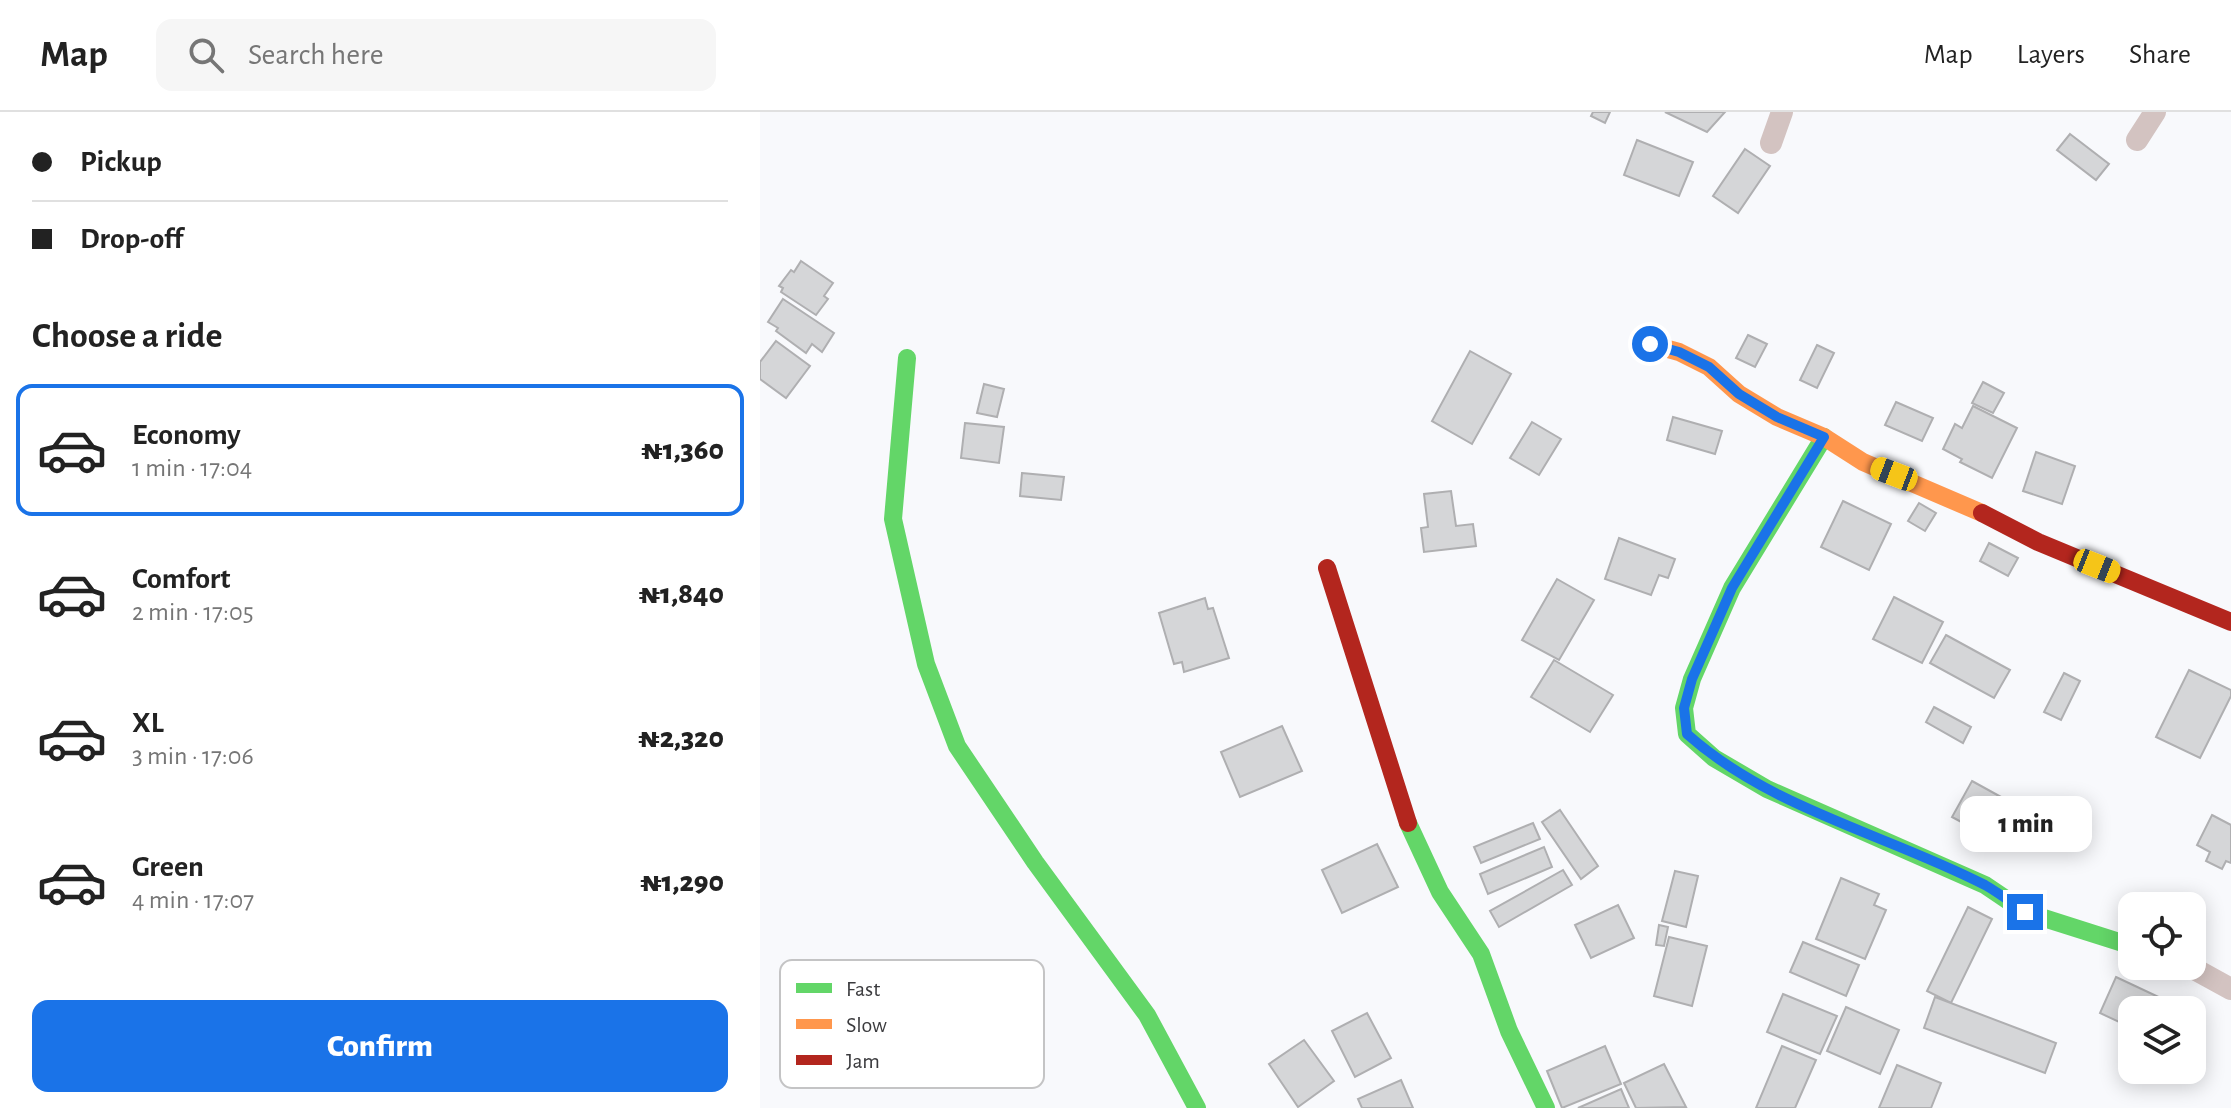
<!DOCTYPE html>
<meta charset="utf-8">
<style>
:root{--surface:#fff;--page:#f6f6f6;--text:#222;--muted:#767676;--line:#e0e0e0;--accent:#1a73e8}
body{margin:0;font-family:"Alegreya Sans",sans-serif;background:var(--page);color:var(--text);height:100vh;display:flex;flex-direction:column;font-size:30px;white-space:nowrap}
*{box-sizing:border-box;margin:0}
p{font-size:26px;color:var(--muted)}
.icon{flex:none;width:44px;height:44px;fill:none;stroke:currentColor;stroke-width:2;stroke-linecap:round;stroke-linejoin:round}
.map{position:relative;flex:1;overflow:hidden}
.drawer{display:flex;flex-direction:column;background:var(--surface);width:760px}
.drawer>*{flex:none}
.banner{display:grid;align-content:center;height:176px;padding:0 32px;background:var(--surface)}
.fabs{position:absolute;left:1358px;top:780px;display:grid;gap:16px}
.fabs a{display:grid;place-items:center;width:88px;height:88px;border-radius:16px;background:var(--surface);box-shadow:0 4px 20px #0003;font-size:40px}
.end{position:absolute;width:36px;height:36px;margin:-18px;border:10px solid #1a73e8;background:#fff;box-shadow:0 0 0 4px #fff}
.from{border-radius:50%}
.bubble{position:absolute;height:56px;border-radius:16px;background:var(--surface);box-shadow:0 4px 20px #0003;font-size:26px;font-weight:800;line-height:56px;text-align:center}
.car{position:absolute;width:24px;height:48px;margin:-24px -12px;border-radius:10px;box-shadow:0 0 6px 2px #0007;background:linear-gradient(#f5c518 24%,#345 0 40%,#f5c518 0 76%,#345 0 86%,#f5c518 0)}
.banner b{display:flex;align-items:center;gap:28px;height:76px;font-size:30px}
.banner b+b{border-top:2px solid var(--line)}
.banner i{width:20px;height:20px;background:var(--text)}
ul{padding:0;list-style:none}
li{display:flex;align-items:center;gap:24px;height:132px;margin:0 16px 12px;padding:0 16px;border:4px solid transparent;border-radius:16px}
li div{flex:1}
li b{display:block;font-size:30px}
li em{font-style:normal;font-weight:800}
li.active{border-color:var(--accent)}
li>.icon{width:72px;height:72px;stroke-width:1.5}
h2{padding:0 32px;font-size:36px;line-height:96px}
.primary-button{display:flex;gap:16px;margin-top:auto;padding:16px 32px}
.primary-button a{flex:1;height:92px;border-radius:16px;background:var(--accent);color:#fff;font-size:32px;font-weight:800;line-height:92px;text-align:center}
header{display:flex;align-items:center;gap:48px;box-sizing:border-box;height:112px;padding:0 40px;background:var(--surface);border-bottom:2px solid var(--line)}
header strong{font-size:38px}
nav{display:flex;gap:44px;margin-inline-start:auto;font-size:28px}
.search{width:560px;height:72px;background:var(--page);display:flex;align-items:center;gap:20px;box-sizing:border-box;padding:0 28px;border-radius:16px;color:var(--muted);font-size:30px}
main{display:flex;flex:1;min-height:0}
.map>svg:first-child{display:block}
.building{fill:#d5d6d8;stroke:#afafb1;stroke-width:2}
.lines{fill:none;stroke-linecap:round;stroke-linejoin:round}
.street{stroke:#d3c3c1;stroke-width:22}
.fast{stroke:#63d668;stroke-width:18}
.slow{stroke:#ff974d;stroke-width:18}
.jam{stroke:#b3261e;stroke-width:18}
.route{stroke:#1a73e8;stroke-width:10}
.key{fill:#fff;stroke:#c4c4c5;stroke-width:2}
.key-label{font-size:22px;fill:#3b3b3e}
</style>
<header>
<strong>Map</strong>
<div class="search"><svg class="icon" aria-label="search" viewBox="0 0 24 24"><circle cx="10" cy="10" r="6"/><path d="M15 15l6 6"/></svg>Search here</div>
<nav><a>Map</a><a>Layers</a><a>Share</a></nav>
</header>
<main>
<section class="drawer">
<div class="banner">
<b><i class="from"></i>Pickup</b>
<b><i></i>Drop-off</b>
</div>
<h2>Choose a ride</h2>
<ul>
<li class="active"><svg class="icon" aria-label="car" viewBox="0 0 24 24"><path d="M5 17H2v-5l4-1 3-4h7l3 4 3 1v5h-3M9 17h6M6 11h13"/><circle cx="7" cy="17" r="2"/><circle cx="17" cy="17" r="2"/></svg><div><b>Economy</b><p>1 min · 17:04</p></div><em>₦1,360</em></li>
<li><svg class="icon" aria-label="car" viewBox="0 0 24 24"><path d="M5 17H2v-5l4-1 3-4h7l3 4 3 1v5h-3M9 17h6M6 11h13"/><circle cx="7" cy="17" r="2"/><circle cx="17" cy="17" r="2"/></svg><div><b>Comfort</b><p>2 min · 17:05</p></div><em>₦1,840</em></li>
<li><svg class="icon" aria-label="car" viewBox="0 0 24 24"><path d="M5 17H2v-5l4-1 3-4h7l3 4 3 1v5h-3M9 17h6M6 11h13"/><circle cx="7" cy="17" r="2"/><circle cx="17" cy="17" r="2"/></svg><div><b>XL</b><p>3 min · 17:06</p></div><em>₦2,320</em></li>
<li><svg class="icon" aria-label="car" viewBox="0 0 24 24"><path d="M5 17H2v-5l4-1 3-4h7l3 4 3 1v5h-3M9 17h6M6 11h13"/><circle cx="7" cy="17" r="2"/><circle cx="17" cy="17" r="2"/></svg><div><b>Green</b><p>4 min · 17:07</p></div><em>₦1,290</em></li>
</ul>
<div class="primary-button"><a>Confirm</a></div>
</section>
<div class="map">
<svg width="1471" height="996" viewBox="0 0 1471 996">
<rect width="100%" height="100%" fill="#f8f9fc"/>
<g class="building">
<path d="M833 0H850L845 11 831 4Z"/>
<path d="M905 0H965L947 20Z"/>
<path d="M1310 22 1349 52 1336 68 1297 38Z"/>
<path d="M877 28 933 50 919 84 864 63Z"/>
<path d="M985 37 1010 54 978 101 953 84Z"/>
<path d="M41 149 73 171 64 184 68 187 56 203 21 180 23 176 19 174 31 158 34 160Z"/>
<path d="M23 187 74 221 62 240 52 232 46 241 16 219 18 216 8 210Z"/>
<path d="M988 223 1007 232 995 255 976 246Z"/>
<path d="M16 229 50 254 26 286 0 267V250Z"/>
<path d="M1057 233 1074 241 1057 276 1040 268Z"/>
<path d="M710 239 751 262 712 332 672 309Z"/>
<path d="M1223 270 1244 281 1233 301 1212 291Z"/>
<path d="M224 272 244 277 237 305 217 301Z"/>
<path d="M1136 290 1173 306 1162 329 1125 313Z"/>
<path d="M1213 294 1257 316 1232 366 1200 350 1202 347 1183 337 1195 312 1202 316Z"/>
<path d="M913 305 962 319 955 342 907 328Z"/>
<path d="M772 310 801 327 779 363 750 346Z"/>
<path d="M205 311 244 315 239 351 201 346Z"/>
<path d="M1276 340 1315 354 1302 392 1263 379Z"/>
<path d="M262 361 304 365 301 388 260 384Z"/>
<path d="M691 379 696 414 713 412 716 434 664 440 661 416 668 415 664 382Z"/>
<path d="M1083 389 1131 412 1109 458 1061 435Z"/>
<path d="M1159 391 1176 401 1165 419 1148 409Z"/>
<path d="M859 426 915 447 908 466 899 463 891 483 845 467Z"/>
<path d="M1229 431 1258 446 1248 464 1220 449Z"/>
<path d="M797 467 834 488 799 548 762 528Z"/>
<path d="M1134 485 1183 510 1162 551 1113 527Z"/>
<path d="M445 486 448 497 453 496 469 546 424 560 422 550 414 552 399 501Z"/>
<path d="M1186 523 1250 558 1234 586 1170 551Z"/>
<path d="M794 548 853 583 830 620 771 585Z"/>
<path d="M1429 558 1471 578V584L1440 646 1396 625Z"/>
<path d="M1304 561 1320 569 1301 608 1284 600Z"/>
<path d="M1174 595 1211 615 1203 631 1166 610Z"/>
<path d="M522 614 542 659 480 685 461 640Z"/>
<path d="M1212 669 1261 696 1241 731 1224 722 1221 727 1204 718 1207 713 1192 705Z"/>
<path d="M800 698 838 754 821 767 782 710Z"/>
<path d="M1452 703 1471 713V751L1466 749 1462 757 1446 749 1450 740 1437 733Z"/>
<path d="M773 711 780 727 721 751 714 735Z"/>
<path d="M617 732 638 775 582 801 562 758Z"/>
<path d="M784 735 792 755 728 782 720 762Z"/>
<path d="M803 758 812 773 739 815 730 799Z"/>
<path d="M915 759 938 764 926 815 902 809Z"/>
<path d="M1081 766 1119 782 1114 793 1126 798 1105 847 1056 827Z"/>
<path d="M858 793 874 826 831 846 815 813Z"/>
<path d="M1208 795 1232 807 1191 891 1167 879Z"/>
<path d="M899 813 908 815 904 834 896 833Z"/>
<path d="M909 825 947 834 932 894 894 884Z"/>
<path d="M1043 830 1099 853 1086 884 1030 860Z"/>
<path d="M1356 865 1405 888 1400 898H1372V916L1340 901Z"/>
<path d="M1023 882 1077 904 1060 942 1007 920Z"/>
<path d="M1175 885 1296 931 1285 961 1164 916Z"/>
<path d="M1086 895 1139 918 1120 962 1067 939Z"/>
<path d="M607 901 631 946 595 965 572 919Z"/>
<path d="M544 928 574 969 538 995 509 952Z"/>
<path d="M845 934 861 972 802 996 787 959Z"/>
<path d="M1022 934 1056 948 1035 996H996Z"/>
<path d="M904 952 926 995 876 996 864 971Z"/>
<path d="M1137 953 1181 971 1171 996H1119Z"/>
<path d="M641 968 653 996H602L598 987Z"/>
<path d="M861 977 869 996H818Z"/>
</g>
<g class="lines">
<g class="street">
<path d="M1377 28 1395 0"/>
<path d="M1011 31 1022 0"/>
<path d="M1429 854 1471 877"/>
</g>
<g class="fast">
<path d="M147 246 133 407 166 552 197 634 275 750 387 903 437 996"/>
<path d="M1064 325 972 476 932 567 924 596 927 622 954 646 1007 677 1225 773 1265 800 1372 834"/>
<path d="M648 711 680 780 721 842 749 919 786 996"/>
</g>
<path class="slow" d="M890 232 919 240 949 255 979 282 1017 305 1064 325 1103 350 1222 401"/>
<g class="jam">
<path d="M1222 401 1278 430 1471 510"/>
<path d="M567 456 648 711"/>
</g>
</g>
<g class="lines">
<path class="route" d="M890 232 919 240 949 255 979 282 1017 305 1064 325 972 476 932 567 924 596 927 622C1011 697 1126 722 1225 773 1239 781 1252 791 1265 800"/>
</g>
<rect x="20" y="848" width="264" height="128" rx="12" class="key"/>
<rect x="36" y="871" width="36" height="10" fill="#63d668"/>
<rect x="36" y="907" width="36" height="10" fill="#ff974d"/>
<rect x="36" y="943" width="36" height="10" fill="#b3261e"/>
<g class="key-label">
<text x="86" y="884">Fast</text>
<text x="86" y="920">Slow</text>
<text x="86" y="956">Jam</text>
</g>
</svg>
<div class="fabs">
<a><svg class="icon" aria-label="locate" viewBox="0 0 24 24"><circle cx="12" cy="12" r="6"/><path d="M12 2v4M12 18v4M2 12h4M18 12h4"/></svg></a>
<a><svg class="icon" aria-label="layers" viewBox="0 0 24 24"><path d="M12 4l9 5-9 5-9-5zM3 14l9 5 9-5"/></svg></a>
</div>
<i class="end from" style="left:890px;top:232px"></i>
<i class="end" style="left:1265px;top:800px"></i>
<div class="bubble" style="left:1200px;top:684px;width:132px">1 min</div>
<i class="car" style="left:1134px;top:362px;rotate:291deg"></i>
<i class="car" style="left:1337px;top:454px;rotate:112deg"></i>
</div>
</main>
